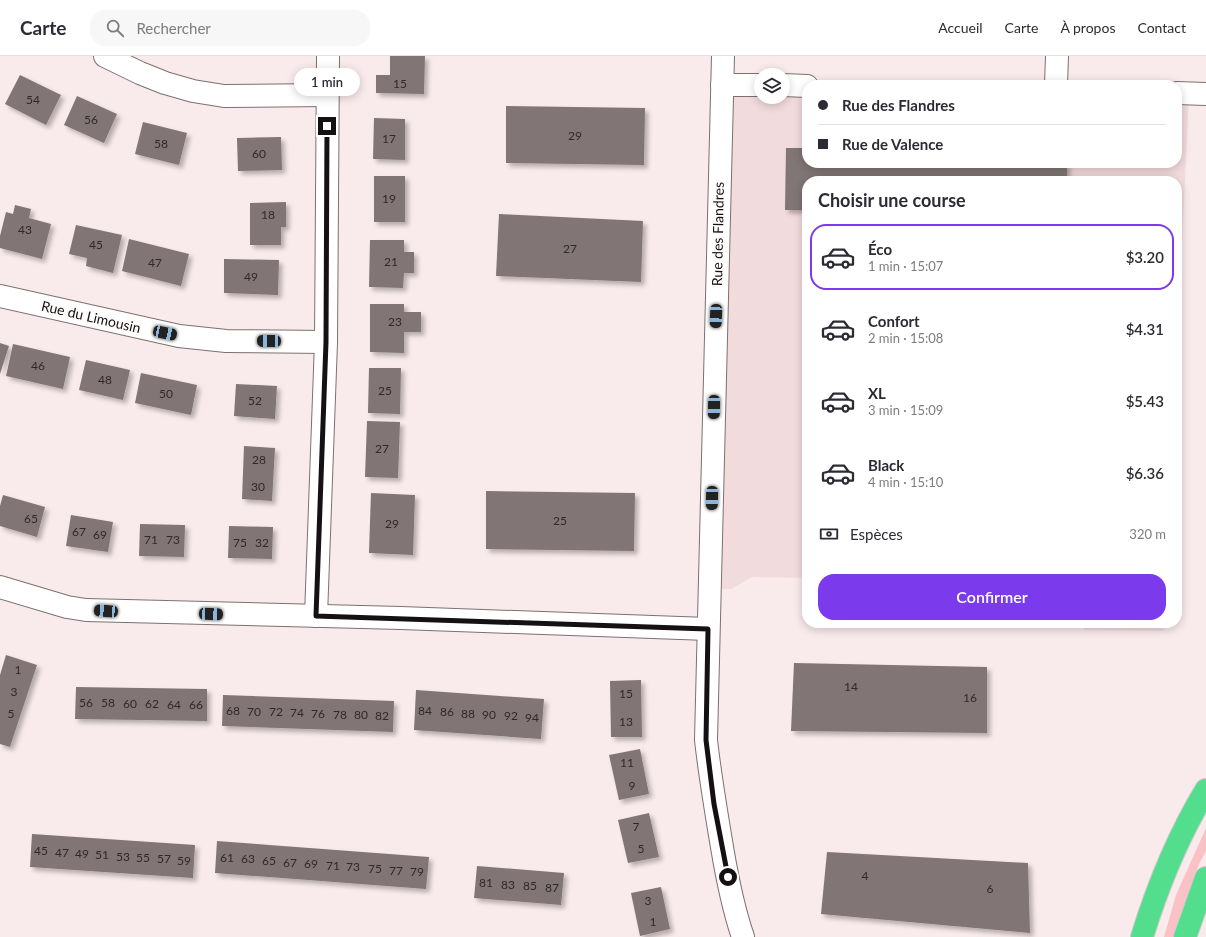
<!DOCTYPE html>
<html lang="fr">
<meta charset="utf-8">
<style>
:root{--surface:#fff;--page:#f7f7f7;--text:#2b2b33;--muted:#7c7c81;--line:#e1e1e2;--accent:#7c3aed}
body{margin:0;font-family:Lato,sans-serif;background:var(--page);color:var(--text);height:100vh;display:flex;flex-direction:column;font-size:15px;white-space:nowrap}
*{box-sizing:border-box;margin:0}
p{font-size:13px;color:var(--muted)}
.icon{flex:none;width:22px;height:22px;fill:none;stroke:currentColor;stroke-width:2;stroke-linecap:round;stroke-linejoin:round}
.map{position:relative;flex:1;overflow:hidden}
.sheet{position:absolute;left:802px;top:120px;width:380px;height:452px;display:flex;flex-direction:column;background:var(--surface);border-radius:16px;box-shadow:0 2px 10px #0003}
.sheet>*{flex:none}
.banner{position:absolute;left:802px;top:24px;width:380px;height:88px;border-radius:16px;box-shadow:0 2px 10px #0003;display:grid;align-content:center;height:88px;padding:0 16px;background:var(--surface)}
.buttons{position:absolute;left:754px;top:12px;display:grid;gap:8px}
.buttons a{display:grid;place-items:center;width:36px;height:36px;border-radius:50%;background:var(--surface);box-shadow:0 2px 10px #0003;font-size:20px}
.end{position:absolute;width:18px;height:18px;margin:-9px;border:5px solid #151011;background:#fff;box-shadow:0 0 0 2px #fff}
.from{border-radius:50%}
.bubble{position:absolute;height:28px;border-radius:14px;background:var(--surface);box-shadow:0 2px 10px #0003;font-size:13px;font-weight:600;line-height:28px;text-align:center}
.car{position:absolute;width:12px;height:24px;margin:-12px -6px;border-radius:5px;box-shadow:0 0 3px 1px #0007;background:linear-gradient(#222 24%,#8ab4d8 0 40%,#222 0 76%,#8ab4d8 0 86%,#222 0)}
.banner b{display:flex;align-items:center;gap:14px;height:38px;font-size:15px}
.banner b+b{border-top:1px solid var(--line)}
.banner i{width:10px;height:10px;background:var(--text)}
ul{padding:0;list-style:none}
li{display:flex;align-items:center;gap:12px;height:66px;margin:0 8px 6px;padding:0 8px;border:2px solid transparent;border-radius:16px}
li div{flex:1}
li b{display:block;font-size:15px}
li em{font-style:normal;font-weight:600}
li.active{border-color:var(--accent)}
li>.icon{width:36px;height:36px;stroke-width:1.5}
h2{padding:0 16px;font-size:18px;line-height:48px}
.pay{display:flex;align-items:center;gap:10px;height:44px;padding:0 16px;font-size:15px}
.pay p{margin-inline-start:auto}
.cta{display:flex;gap:8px;margin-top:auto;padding:8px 16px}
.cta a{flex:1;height:46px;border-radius:16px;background:var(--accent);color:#fff;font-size:16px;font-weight:600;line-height:46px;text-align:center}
header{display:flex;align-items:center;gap:24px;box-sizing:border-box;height:56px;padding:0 20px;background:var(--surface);border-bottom:1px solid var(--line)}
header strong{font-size:19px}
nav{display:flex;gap:22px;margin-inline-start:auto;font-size:14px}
.search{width:280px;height:36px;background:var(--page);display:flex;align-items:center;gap:10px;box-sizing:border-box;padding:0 14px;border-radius:16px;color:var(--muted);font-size:15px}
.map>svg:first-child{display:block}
.built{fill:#f2dbdc}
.green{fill:#fbc2c6}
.building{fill:#817575;filter:url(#shadow)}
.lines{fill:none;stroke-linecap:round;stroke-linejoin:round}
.minor-casing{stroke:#7c7071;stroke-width:24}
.highway-casing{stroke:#cccacb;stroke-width:24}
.minor{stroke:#fff;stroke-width:22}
.highway{stroke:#53de8d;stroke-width:22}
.route{stroke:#151011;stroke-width:5}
.labels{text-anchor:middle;stroke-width:4;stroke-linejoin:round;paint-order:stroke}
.number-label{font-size:12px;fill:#30292a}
.street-label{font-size:14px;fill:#151011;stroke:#fefbfb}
</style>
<header>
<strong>Carte</strong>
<div class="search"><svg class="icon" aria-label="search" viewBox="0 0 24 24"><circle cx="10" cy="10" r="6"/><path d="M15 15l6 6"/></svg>Rechercher</div>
<nav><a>Accueil</a><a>Carte</a><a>À propos</a><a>Contact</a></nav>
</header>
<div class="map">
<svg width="1206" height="881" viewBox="0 0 1206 881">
<defs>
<filter id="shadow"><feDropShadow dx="3.5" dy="3.5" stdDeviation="2" flood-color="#0004"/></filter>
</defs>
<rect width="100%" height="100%" fill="#f9eaeb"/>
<g class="built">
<path d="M722 29H761V41H783V29L807 30V107H1177V37L1189 38 1177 298V125H807V522L752 521 731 533H710Z"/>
<path d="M1084 567H1164V575L1084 574Z"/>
</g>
<path class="green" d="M1206 772V795L1199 808 1181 860 1175 881H1164L1176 839Z"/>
<g class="building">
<path d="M390 0H425L424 38 376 37V19H390Z"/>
<path d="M20 19 61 39 46 69 5 48Z"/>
<path d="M77 40 117 58 104 87 64 69Z"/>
<path d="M506 50 645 52 644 109 506 107Z"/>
<path d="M374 62 405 63V104L373 103Z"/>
<path d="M143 66 187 77 179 109 135 98Z"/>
<path d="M281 81 282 114 238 115 237 82Z"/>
<path d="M786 92H807V107H1067V125H807V154H785Z"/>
<rect x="374" y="120" width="31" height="46"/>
<path d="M286 146V171H281V189H250V147Z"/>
<path d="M15 149 31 153 29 162 51 168 42 203 0 192V180L6 156 13 158Z"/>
<path d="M499 158 643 165 641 226 496 220Z"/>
<path d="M76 169 122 179 113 217 86 210 87 202 69 198Z"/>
<path d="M129 183 189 198 181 230 122 215Z"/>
<path d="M370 184H404V196H414V217H404L403 232 369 231Z"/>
<path d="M224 203 279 204 278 239 224 237Z"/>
<path d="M370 248H404V256H421V276H404V297L370 296Z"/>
<path d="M0 287 9 290 0 318Z"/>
<path d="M13 288 70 301 63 333 6 320Z"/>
<path d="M86 304 130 314 123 344 79 334Z"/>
<path d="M369 312H401L400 358 368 357Z"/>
<path d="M141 317 197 329 191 359 135 347Z"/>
<path d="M236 328 277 330 275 363 234 360Z"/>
<path d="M367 365 400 366 398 422 365 421Z"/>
<path d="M244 390 275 392 272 445 242 443Z"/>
<path d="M486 435 635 437 634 495 486 493Z"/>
<path d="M371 437 415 439 413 499 369 497Z"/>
<path d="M3 439 45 451 37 481 0 470V450Z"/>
<path d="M71 459 113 466 108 496 66 490Z"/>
<path d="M140 468 185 469 184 501 139 500Z"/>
<path d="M229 470 273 471 272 503 228 502Z"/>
<path d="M6 599 37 609 10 691 0 688V619Z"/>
<path d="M794 607 987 611V677L791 675Z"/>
<path d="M641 624 642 681H611L610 625Z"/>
<path d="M76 631 207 633V665L75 663Z"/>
<path d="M416 634 544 643 541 683 414 674Z"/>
<path d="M223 639 394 645 393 676 222 670Z"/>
<path d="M640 693 649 738 619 744 609 699Z"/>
<path d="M649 757 659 801 628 807 618 764Z"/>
<path d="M32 778 195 789 193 822 30 811Z"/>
<path d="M217 785 429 801 426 833 215 817Z"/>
<path d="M827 796 1028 807 1030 877 821 858Z"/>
<path d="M477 810 564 817 561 849 474 842Z"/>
<path d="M661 831 670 873 640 880 631 837Z"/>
</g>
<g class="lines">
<g class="minor-casing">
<g id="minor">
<path d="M105 0 140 17 165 27 193 35 224 40 327 39"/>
<path d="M723 0 706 684C710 720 716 755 722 791 727 821 733 852 743 881"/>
<path d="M722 29H761"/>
<path d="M783 29 807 30"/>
<path d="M1056 29 1057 0"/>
<path d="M1177 37 1206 38"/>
<path d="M0 240 179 280 226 285 326 286"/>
<path d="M0 531 67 551 86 554 401 562 708 573"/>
<path d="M316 560 326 286 328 0"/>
</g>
</g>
<g class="highway-casing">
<g id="highway">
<path d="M1142 881C1158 829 1178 780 1206 734"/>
<path d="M1185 881 1206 822"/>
</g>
</g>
<use href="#minor" class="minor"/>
<use href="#highway" class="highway"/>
</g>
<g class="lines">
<path class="route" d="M327 70 326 286 316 560 708 573 706 684 714 748 728 821"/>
</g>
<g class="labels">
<g class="number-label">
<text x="400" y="32">15</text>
<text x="33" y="48">54</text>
<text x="91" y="68">56</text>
<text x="575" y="84">29</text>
<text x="389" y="87">17</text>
<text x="161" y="92">58</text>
<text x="259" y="102">60</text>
<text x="389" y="147">19</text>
<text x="268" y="163">18</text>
<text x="25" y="178">43</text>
<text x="96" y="193">45</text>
<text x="570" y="197">27</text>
<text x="391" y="210">21</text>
<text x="155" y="211">47</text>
<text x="251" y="225">49</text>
<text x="395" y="270">23</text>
<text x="38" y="314">46</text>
<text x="105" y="328">48</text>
<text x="385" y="339">25</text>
<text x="166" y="342">50</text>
<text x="255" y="349">52</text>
<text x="382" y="397">27</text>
<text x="259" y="408">28</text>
<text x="258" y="435">30</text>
<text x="31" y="467">65</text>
<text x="560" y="469">25</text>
<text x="392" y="472">29</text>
<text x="79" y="480">67</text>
<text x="100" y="483">69</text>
<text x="151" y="488">71</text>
<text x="173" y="488">73</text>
<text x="240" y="491">75</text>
<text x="262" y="491">32</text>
<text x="18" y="618">1</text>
<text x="851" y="635">14</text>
<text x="14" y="640">3</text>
<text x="626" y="642">15</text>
<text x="970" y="646">16</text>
<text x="86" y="651">56</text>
<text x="108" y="651">58</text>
<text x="130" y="652">60</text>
<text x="152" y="652">62</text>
<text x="174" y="653">64</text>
<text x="196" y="653">66</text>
<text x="233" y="659">68</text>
<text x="425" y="659">84</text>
<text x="254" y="660">70</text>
<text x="276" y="660">72</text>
<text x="447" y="660">86</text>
<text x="297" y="661">74</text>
<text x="11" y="662">5</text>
<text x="318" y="662">76</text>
<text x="468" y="662">88</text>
<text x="340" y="663">78</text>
<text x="361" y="663">80</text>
<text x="489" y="663">90</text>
<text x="382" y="664">82</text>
<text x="511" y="664">92</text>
<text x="532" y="666">94</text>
<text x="626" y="670">13</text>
<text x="627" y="711">11</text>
<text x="632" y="734">9</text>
<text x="636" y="775">7</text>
<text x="641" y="797">5</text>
<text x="41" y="799">45</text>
<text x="62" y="801">47</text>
<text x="82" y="802">49</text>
<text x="102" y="803">51</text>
<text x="123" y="805">53</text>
<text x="143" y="806">55</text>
<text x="227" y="806">61</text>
<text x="164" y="807">57</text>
<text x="248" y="807">63</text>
<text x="184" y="809">59</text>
<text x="269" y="809">65</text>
<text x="290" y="811">67</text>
<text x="311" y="812">69</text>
<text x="333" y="814">71</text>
<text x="353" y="815">73</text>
<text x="375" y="817">75</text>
<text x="396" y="819">77</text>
<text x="417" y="820">79</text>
<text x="865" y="824">4</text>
<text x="486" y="831">81</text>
<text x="508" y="833">83</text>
<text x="530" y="834">85</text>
<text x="552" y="836">87</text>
<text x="990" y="837">6</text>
<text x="648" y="849">3</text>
<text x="653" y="870">1</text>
</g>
<g class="street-label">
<text transform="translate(718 178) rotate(-89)" y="5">Rue des Flandres</text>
<text transform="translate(91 261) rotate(13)" y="5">Rue du Limousin</text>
</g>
</g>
</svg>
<div class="buttons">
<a><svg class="icon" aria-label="layers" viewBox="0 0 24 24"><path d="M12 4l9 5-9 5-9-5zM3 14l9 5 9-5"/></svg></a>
</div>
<i class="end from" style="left:728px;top:821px"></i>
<i class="end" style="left:327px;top:70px"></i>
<div class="bubble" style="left:294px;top:12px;width:66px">1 min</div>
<i class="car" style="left:716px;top:260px;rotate:182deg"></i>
<i class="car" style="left:165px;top:277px;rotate:102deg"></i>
<i class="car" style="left:269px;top:285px;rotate:271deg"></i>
<i class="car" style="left:714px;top:351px;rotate:181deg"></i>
<i class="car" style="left:712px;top:442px;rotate:181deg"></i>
<i class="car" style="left:106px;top:555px;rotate:274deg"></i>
<i class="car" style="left:211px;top:558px;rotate:92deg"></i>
<div class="banner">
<b><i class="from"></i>Rue des Flandres</b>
<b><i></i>Rue de Valence</b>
</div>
<section class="sheet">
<h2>Choisir une course</h2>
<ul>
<li class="active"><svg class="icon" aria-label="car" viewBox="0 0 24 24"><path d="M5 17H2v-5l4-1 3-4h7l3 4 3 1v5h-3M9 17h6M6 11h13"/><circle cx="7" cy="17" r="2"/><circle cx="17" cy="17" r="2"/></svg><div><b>Éco</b><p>1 min · 15:07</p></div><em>$3.20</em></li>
<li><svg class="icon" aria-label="car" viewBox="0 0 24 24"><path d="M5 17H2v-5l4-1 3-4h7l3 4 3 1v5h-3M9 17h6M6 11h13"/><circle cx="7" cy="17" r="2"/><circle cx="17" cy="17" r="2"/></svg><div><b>Confort</b><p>2 min · 15:08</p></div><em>$4.31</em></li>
<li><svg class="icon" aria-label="car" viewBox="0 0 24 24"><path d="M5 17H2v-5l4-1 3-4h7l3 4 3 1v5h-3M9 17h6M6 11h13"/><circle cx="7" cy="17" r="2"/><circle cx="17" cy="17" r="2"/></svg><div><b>XL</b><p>3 min · 15:09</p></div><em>$5.43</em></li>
<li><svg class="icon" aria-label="car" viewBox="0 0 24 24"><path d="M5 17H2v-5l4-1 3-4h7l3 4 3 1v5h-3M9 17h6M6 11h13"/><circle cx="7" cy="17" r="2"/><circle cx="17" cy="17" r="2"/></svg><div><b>Black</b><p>4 min · 15:10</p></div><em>$6.36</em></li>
</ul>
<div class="pay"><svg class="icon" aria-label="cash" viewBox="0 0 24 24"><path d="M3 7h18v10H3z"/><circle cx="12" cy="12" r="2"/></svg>Espèces<p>320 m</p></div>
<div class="cta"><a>Confirmer</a></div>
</section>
</div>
